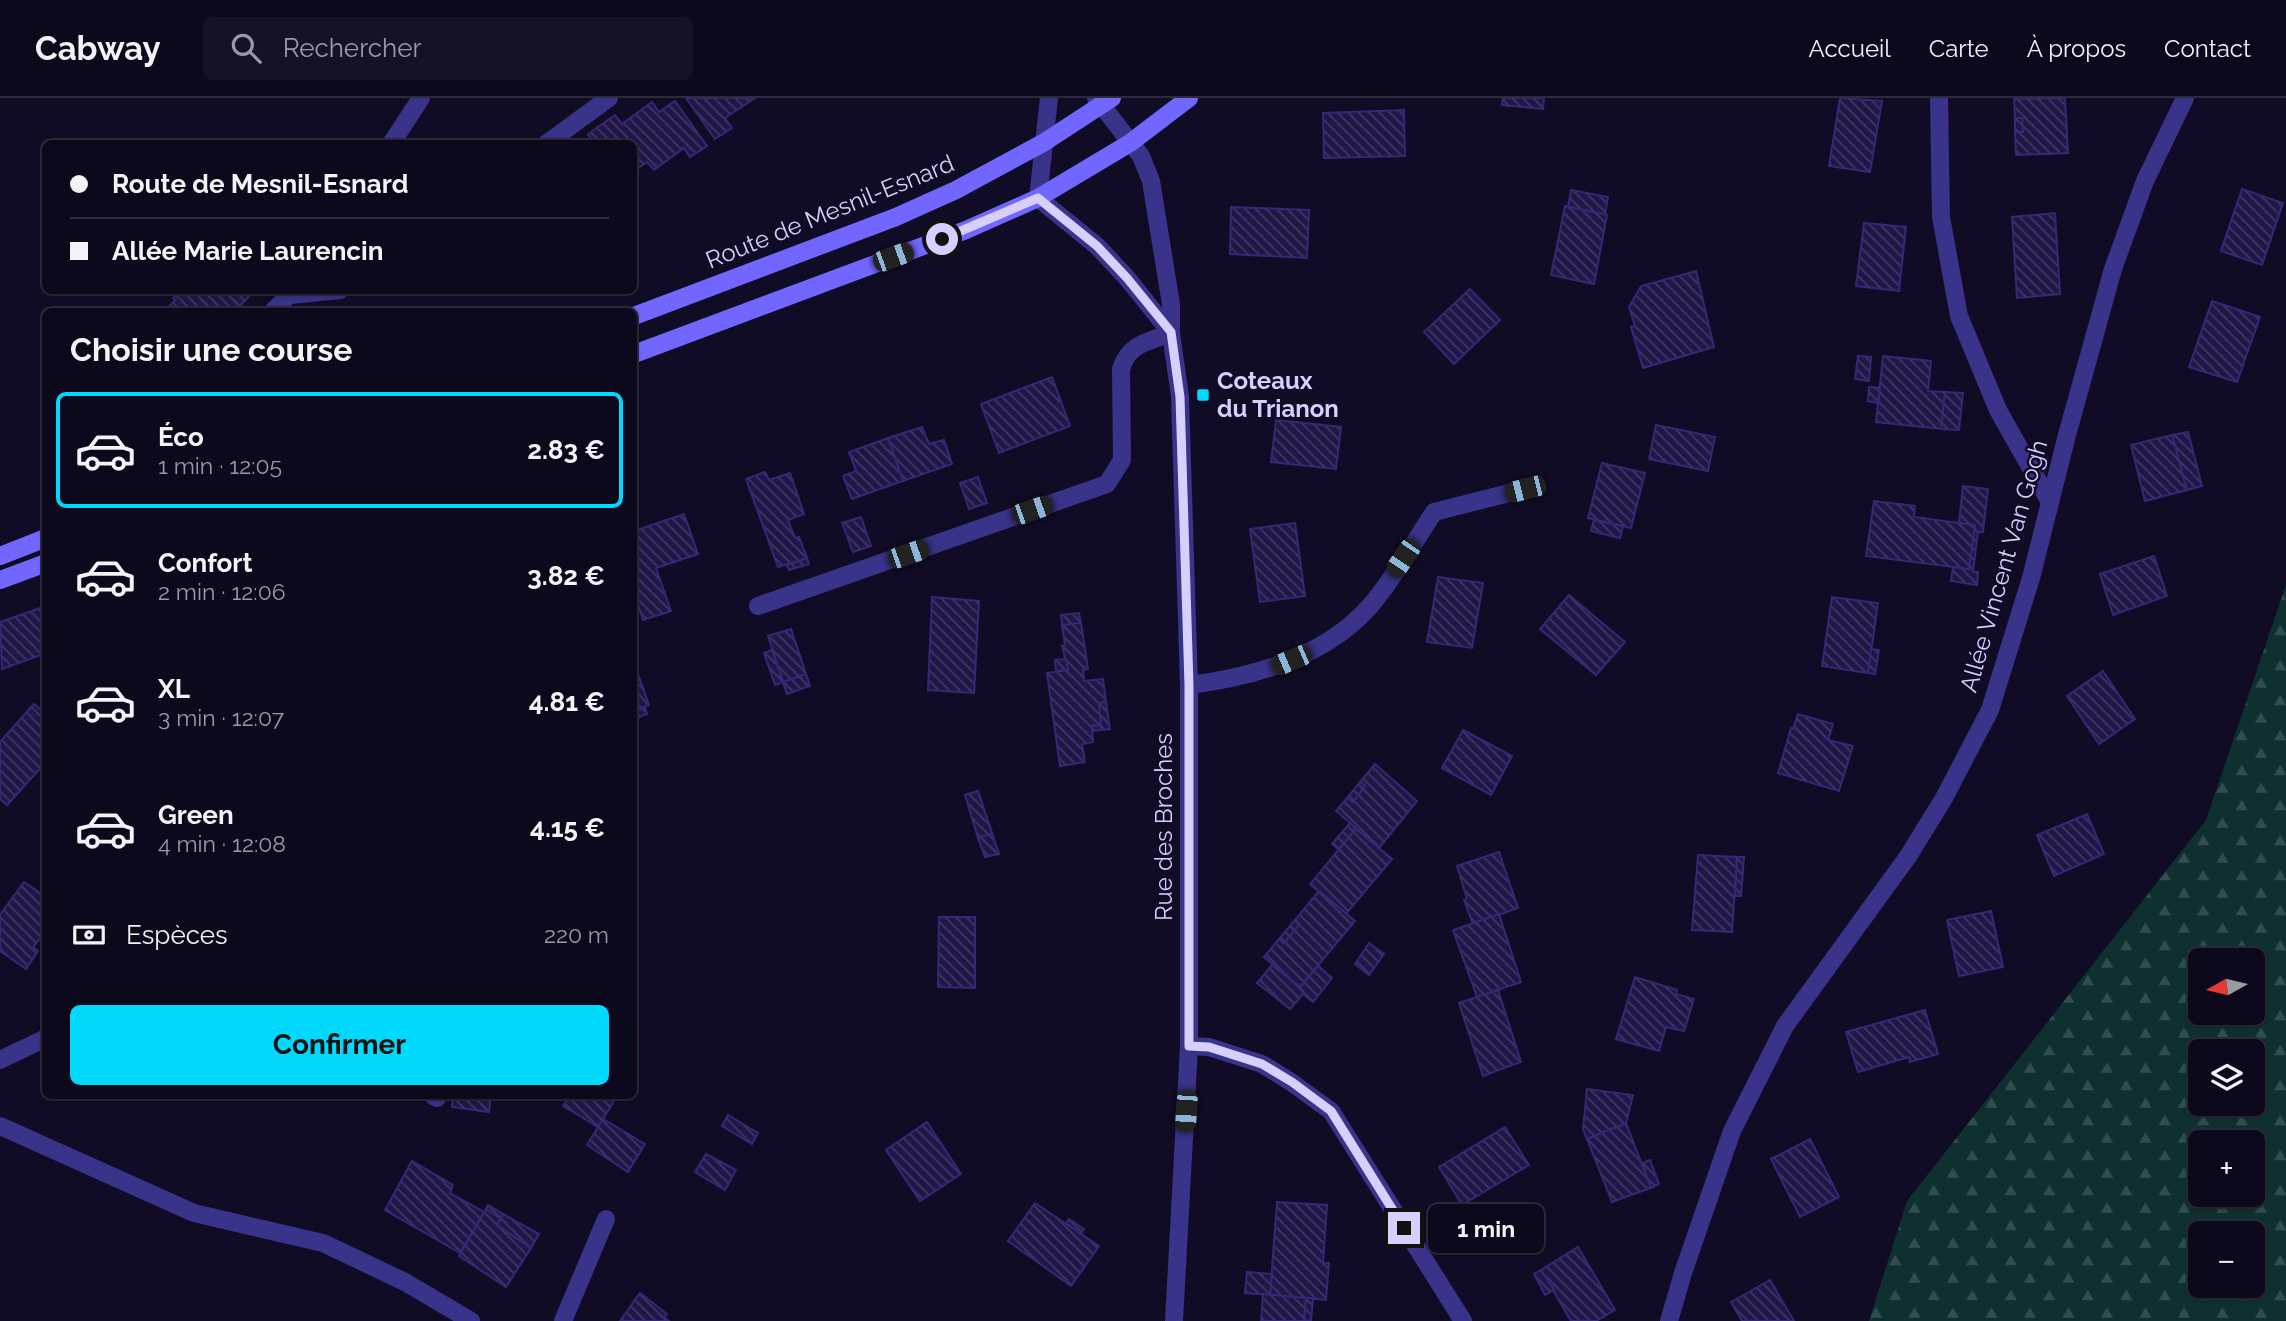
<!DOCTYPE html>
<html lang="fr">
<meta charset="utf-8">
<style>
:root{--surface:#0d091c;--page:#161225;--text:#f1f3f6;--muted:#9a9aa3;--line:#2d2a3b;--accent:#00d9fb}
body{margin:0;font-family:Raleway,sans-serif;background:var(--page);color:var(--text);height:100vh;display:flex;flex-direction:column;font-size:26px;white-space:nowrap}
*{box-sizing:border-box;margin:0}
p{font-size:23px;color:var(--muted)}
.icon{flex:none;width:38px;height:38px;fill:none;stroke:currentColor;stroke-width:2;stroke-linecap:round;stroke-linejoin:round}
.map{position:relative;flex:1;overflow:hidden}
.drawer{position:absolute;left:42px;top:210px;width:595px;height:791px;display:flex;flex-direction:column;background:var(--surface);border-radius:10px;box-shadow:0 2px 5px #0004,0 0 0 2px var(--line)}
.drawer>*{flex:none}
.top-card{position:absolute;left:42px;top:42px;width:595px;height:154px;border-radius:10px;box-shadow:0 2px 5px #0004,0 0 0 2px var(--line);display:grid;align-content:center;height:154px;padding:0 28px;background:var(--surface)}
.needle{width:46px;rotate:262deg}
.buttons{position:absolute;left:2188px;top:850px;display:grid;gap:14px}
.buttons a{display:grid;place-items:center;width:77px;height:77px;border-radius:10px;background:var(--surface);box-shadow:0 2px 5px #0004,0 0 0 2px var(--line);font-size:35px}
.end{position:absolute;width:32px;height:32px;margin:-16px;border:9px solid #d7d0ff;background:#111;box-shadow:0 0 0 4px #111}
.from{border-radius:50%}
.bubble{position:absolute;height:49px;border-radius:10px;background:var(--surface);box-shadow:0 2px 5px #0004,0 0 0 2px var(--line);font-size:23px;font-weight:700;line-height:49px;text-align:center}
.car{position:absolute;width:21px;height:42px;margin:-21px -10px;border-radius:9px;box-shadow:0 0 5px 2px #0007;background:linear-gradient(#222 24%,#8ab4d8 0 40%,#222 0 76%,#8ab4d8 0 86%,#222 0)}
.top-card b{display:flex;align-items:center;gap:24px;height:66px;font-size:26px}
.top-card b+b{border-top:2px solid var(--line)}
.top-card i{width:18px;height:18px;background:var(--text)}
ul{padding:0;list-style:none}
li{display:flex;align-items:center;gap:21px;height:116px;margin:0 14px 10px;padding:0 14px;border:4px solid transparent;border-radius:10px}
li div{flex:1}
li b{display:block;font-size:26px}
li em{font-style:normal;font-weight:700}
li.current{border-color:var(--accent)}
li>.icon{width:63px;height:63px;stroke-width:1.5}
h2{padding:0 28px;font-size:32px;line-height:84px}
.pay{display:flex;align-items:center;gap:18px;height:77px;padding:0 28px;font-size:26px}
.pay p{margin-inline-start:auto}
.primary-button{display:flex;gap:14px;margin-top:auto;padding:14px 28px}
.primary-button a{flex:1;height:80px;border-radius:10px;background:var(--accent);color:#111;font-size:28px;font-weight:700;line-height:80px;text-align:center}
header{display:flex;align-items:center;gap:42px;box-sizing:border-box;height:98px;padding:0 35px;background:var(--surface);border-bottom:2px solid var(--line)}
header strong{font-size:33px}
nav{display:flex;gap:38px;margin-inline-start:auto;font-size:24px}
.search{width:490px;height:63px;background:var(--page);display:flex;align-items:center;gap:18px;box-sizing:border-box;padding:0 24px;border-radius:10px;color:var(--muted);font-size:26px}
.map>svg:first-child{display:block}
.forest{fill:url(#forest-firs);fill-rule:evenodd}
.building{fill:url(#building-back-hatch);stroke:#392676;stroke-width:2}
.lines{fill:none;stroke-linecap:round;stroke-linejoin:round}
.service{stroke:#393389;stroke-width:18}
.minor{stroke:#393389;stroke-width:18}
.secondary{stroke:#7167ff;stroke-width:18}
.route{stroke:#d7d0ff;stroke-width:9}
.poi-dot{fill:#00d9fb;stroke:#110c25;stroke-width:2.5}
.labels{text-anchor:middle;stroke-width:5;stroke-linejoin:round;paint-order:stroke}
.street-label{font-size:24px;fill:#d7d0ff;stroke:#110c25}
.poi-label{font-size:24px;font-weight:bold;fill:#d7d0ff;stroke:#110c25;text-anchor:start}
</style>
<header>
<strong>Cabway</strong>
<div class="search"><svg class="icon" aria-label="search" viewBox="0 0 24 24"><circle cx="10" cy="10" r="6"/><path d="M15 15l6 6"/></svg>Rechercher</div>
<nav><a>Accueil</a><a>Carte</a><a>À propos</a><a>Contact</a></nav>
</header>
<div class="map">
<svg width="2286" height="1223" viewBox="0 0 2286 1223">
<defs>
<pattern id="forest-firs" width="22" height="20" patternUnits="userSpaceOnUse" patternTransform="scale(1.75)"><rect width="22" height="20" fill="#0f3030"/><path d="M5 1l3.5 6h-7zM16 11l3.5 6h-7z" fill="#314d4f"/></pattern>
<pattern id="building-back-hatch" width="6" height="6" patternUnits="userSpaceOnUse" patternTransform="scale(1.75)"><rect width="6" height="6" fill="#221648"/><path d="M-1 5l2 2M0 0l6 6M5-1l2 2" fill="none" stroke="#413763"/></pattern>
</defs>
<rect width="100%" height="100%" fill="#110c25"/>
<path class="forest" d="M2286 487V1223H1869L1907 1103 2206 722ZM2200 863H2252V915H2200ZM2200 954H2252V1006H2200ZM2200 1045H2252V1097H2200ZM2200 1136H2252V1188H2200Z"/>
<g class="building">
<path d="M686 0H755L725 20 732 30 715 41Z"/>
<path d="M1503 0H1544L1543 11 1502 7Z"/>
<path d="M1840 0 1882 3 1870 74 1829 68Z"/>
<path d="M2065 0 2068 55 2016 57 2015 34H2023L2022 20H2015L2014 1Z"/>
<path d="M675 3 707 48 690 59 684 50 654 72 647 64 634 73V46H594L588 36 615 17 622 26 652 4 659 14Z"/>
<path d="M1404 12 1405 58 1324 60 1323 15Z"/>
<path d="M2015 20H2022L2023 34H2015Z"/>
<path d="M2242 91 2283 105 2262 167 2221 153Z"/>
<path d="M1571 92 1608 99 1605 116 1568 109Z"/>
<path d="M1565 108 1607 117 1594 186 1551 177Z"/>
<path d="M1231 109 1309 112 1307 160 1230 156Z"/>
<path d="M2055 115 2060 196 2017 200 2012 119Z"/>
<path d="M1864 125 1906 129 1899 193 1856 188Z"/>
<path d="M1696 173 1714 249 1643 270 1631 229 1635 228 1629 209 1641 188Z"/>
<path d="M1470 191 1500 222 1454 266 1424 234Z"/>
<path d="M180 192H255L234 214H164L176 201 173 200Z"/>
<path d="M2212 203 2260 219 2237 284 2189 269Z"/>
<path d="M1858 258 1871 259 1869 283 1855 281Z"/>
<path d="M1883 258 1931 263 1928 293 1945 294 1941 331 1876 324Z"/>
<path d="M1052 279 1070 328 999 355 981 306Z"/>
<path d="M1869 289 1880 290 1878 305 1868 303Z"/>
<path d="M1945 294 1963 295 1959 332 1941 331Z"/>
<path d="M1276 322 1341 329 1336 371 1271 364Z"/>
<path d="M1656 327 1715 339 1708 373 1649 361Z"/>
<path d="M922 329 929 346 944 342 952 366 903 383 888 340Z"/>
<path d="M2188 334 2202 388 2187 392 2172 337Z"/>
<path d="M2172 337 2187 392 2145 403 2131 347Z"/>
<path d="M888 340 903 383 852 401 843 378 856 373 849 354Z"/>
<path d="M1602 365 1645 375 1631 430 1588 420Z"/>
<path d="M765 374 769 382 790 375 804 416 788 422 795 440 799 439 807 460 778 469 746 381Z"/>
<path d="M978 379 987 405 969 411 960 385Z"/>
<path d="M1963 388 1988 391 1983 434H1978L1973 474H1978L1977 487 1951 483 1953 469 1969 471 1975 427 1959 425Z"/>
<path d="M1874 403 1915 408 1914 419 1975 427 1969 471 1866 458Z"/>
<path d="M684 416 698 456 656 470 671 513 643 522 634 494V433Z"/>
<path d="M861 419 871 448 853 454 842 425Z"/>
<path d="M1594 422 1623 428 1620 440 1591 433Z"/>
<path d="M1295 425 1305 498 1260 504 1250 431Z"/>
<path d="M2154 458 2167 498 2113 517 2100 476Z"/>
<path d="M807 460 809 466 789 472 787 467Z"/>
<path d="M1438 479 1483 485 1472 550 1427 544Z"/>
<path d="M1569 497 1625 544 1596 577 1540 531Z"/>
<path d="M932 499 979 503 974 595 928 592Z"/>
<path d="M1832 499 1878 505 1868 575 1822 568Z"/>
<path d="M46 508V555L2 571 0 524Z"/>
<path d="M1079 515 1081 525 1062 527 1061 517Z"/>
<path d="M1081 525 1088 571 1083 572 1084 583 1103 581 1106 604 1099 605 1101 627 1092 628 1093 644 1082 646 1085 664 1060 668 1047 575 1068 572 1062 548 1065 547 1062 527Z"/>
<path d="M791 531 806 576 783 584 768 538Z"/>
<path d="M1871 551 1879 552 1875 576 1868 575Z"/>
<path d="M772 552 783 584 775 587 764 555Z"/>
<path d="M1066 561 1068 572 1056 573 1055 562Z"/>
<path d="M2103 573 2135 621 2099 646 2067 598Z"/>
<path d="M638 576 649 607 634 613V578Z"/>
<path d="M806 576 810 588 787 596 783 584Z"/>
<path d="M1106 604 1110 631 1092 633V628L1101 627 1099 605Z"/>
<path d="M34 606 46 616V664L7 707 0 701V644Z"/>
<path d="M645 609 647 616 634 621V613Z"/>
<path d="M1798 616 1833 626 1828 642 1853 648 1839 693 1778 675 1791 630 1793 631Z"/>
<path d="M1463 632 1512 658 1491 697 1442 670Z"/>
<path d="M1375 666 1417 703 1379 750 1336 713 1347 700 1353 704 1365 688 1360 684Z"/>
<path d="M1360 684 1365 688 1353 704 1347 700Z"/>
<path d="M978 693 992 735 978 740 965 697Z"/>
<path d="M2087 716 2104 756 2054 778 2037 737Z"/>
<path d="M1350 725 1356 731 1339 752 1332 746Z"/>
<path d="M1356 731 1392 761 1346 816 1310 786Z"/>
<path d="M992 735 999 756 985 759 978 740Z"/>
<path d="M1499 754 1518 810 1473 826 1464 802 1467 801 1457 768Z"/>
<path d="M1698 757 1737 759 1732 834 1692 832Z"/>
<path d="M1737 759H1744L1741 798H1735Z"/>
<path d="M24 784 46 799V833L33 849 38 853 26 871 0 853V817Z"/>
<path d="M1319 793 1355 823 1300 889 1264 859 1279 841 1284 845 1300 826 1295 822Z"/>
<path d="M1991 813 2003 869 1959 878 1947 822Z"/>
<path d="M1499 816 1521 884 1477 899 1453 832Z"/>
<path d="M939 819H975V890L938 889Z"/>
<path d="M1295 822 1300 826 1284 845 1279 841Z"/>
<path d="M1369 845 1384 856 1369 877 1355 866Z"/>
<path d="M1272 867 1300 889 1318 868 1332 880 1313 904 1303 896 1290 911 1257 885Z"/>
<path d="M1635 879 1677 892 1676 896 1694 901 1684 933 1666 929 1659 953 1616 941Z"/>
<path d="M1498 892 1521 964 1483 978 1459 905Z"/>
<path d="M1925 912 1938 956 1910 964 1909 959 1858 974 1846 934Z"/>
<path d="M1587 991 1633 997 1626 1025 1587 1041 1583 1031Z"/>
<path d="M453 998H491L489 1014 452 1009Z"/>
<path d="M570 998H617L598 1029 563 1008Z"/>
<path d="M728 1017 758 1035 752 1046 722 1028Z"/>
<path d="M603 1021 645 1046 628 1074 587 1047Z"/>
<path d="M927 1024 961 1076 920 1103 886 1052Z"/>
<path d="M1626 1025 1651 1090 1612 1104 1587 1041Z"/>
<path d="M1505 1029 1529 1067 1462 1107 1439 1069Z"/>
<path d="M1810 1041 1839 1099 1800 1119 1771 1061Z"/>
<path d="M706 1056 736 1072 725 1092 695 1074Z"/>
<path d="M1650 1062 1659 1086 1651 1090 1642 1065Z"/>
<path d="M412 1063 453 1087 450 1095 484 1114 460 1155 385 1112Z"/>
<path d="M1277 1104 1327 1107 1323 1165H1329L1326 1202 1270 1197Z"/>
<path d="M1035 1105 1099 1148 1071 1188 1008 1143Z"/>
<path d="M488 1107 503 1116 501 1121 486 1111Z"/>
<path d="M486 1111 501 1121 497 1127 531 1150 506 1189 459 1158Z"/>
<path d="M503 1116 539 1136 531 1150 497 1127Z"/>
<path d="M1069 1121 1084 1131 1081 1136 1066 1125Z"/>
<path d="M1578 1149 1615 1212 1596 1223H1571L1541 1172Z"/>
<path d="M1541 1172 1554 1192 1545 1197 1534 1176Z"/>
<path d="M1247 1174 1272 1176 1270 1197 1245 1195Z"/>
<path d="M1770 1182 1794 1223H1742L1731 1204Z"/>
<path d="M640 1195 667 1216 664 1219 669 1223H620Z"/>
<path d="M1263 1196 1306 1200 1304 1223H1261Z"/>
<path d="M1306 1200H1313L1311 1223H1304Z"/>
</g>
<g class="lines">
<path class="service" d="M433 998 437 1000"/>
<g class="minor">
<path d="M1049 0 1038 100 1097 148 1127 180 1171 235"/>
<path d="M1096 0 1141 58 1151 83 1171 206V235L1180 299 1189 587V948L1174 1223"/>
<path d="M1939 0 1941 119 1959 218 1998 312 2050 404"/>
<path d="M391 46 421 0"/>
<path d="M546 46 609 0"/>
<path d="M290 197 340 192"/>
<path d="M272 214 294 192"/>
<path d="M758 508 1107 386 1122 362 1121 271C1129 245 1148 244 1171 235"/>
<path d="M1189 587C1254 579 1326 559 1371 507 1395 479 1414 444 1434 414L1525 391"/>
<path d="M1189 948 1209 949 1262 966 1291 984 1331 1013 1463 1223"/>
<path d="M0 962 46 940"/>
<path d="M0 1028 194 1115 323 1145 405 1184 471 1223"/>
<path d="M563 1223 606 1121"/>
<path d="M1669 1223 1683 1175 1732 1033 1785 928 1909 757 1944 700 1990 612 2031 480 2067 337 2113 171 2145 83 2185 0"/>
</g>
<g class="secondary">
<path d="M634 218 896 119 956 92 1043 45 1112 0"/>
<path d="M634 256 966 132 1038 100 1130 45 1189 0"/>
<path d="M0 458 46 440"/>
<path d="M0 482 46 465"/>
</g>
</g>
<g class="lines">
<path class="route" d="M942 141 1038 100 1097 148 1127 180 1171 234 1180 299 1189 587V948L1209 949 1262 966 1292 984 1331 1013 1404 1130"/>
</g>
<rect class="poi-dot" x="1196" y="290" width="14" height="14" rx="3.5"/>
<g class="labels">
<g class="street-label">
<text transform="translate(830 114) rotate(-22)" y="8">Route de Mesnil-Esnard</text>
<text transform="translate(2004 468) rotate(-74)" y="8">Allée Vincent Van Gogh</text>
<text transform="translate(1164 729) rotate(-90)" y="8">Rue des Broches</text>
</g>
<g class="poi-label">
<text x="1217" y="291">Coteaux<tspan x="1217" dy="28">du Trianon</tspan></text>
</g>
</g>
</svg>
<div class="buttons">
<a><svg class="needle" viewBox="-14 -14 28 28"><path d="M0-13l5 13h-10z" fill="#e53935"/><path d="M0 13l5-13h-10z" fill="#9a9aa3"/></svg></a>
<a><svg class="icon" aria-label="layers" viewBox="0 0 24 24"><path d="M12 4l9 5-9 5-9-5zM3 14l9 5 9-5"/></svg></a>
<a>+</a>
<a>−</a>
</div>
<i class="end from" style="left:942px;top:141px"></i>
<i class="end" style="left:1404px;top:1130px"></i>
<div class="bubble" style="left:1428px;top:1106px;width:116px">1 min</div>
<i class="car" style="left:893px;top:159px;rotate:70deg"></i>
<i class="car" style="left:1525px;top:391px;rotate:256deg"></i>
<i class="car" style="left:1032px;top:412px;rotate:71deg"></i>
<i class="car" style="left:908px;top:456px;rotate:71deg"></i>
<i class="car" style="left:1403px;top:460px;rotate:214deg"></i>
<i class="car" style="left:1291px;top:562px;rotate:247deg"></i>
<i class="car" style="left:1186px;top:1013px;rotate:184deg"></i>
<div class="top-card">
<b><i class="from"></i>Route de Mesnil-Esnard</b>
<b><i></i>Allée Marie Laurencin</b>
</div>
<section class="drawer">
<h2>Choisir une course</h2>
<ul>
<li class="current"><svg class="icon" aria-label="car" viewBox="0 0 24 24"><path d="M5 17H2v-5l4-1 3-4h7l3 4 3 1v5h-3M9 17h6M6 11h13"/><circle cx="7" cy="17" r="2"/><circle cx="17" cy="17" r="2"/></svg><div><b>Éco</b><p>1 min · 12:05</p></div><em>2.83 €</em></li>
<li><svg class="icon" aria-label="car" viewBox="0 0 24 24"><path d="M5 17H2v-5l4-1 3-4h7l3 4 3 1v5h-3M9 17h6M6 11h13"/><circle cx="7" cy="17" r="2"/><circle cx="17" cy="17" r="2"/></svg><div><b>Confort</b><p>2 min · 12:06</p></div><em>3.82 €</em></li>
<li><svg class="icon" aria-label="car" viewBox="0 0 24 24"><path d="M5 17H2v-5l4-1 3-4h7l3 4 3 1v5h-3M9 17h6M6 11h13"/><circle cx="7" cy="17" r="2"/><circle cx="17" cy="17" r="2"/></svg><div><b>XL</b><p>3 min · 12:07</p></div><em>4.81 €</em></li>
<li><svg class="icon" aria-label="car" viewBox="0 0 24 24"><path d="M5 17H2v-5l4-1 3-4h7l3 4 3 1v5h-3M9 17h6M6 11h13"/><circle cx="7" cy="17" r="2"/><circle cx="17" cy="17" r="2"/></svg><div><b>Green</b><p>4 min · 12:08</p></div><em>4.15 €</em></li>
</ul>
<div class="pay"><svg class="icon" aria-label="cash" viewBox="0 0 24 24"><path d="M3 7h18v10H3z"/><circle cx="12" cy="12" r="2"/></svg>Espèces<p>220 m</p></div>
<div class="primary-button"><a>Confirmer</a></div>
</section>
</div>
